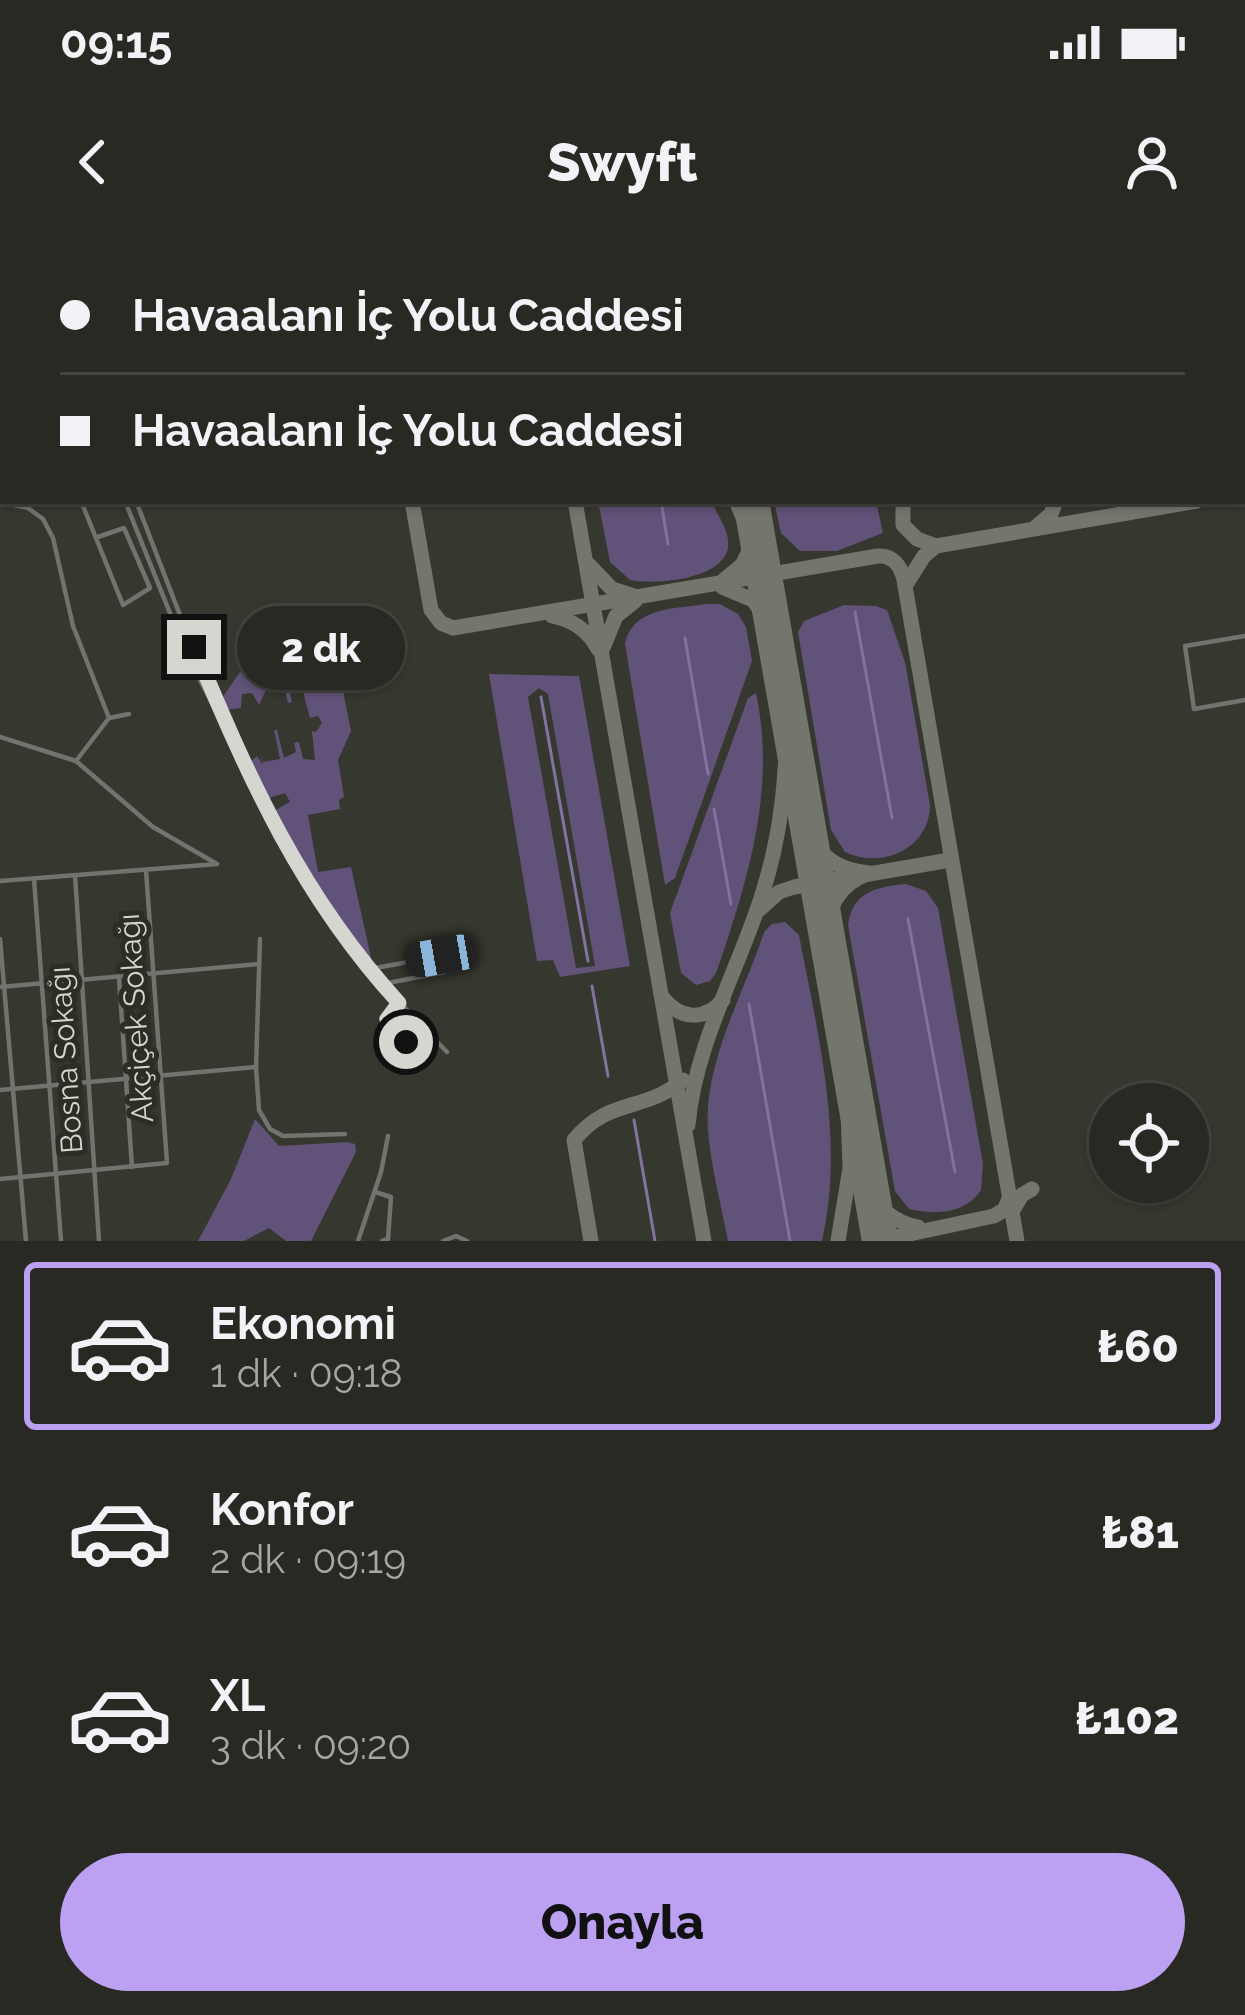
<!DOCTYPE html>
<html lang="tr">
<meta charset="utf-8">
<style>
:root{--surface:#282922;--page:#30312a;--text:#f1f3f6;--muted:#a5a6a5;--line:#444540;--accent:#bca0f2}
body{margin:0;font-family:Raleway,sans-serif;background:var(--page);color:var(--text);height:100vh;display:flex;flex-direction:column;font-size:45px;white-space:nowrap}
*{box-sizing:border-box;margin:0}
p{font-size:39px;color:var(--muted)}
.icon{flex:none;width:66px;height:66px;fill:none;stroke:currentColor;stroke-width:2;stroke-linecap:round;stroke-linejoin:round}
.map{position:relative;height:1001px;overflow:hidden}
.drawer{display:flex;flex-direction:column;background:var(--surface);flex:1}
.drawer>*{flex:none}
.guide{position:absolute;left:0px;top:0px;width:1245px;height:264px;box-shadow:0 3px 9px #0004,0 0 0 3px var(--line);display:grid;align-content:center;height:264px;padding:0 60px;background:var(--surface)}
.buttons{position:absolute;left:1089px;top:843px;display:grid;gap:24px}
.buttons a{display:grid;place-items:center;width:120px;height:120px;border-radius:50%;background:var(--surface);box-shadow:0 3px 9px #0004,0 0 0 3px var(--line);font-size:60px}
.end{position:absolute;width:54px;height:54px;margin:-27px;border:15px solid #d5d6d0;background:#111;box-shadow:0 0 0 6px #111}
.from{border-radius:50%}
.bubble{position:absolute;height:84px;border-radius:42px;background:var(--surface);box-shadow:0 3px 9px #0004,0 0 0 3px var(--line);font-size:39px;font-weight:800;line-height:84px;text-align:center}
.car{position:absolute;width:36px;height:72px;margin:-36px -18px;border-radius:15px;box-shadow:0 0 9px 3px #0007;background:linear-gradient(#222 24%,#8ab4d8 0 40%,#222 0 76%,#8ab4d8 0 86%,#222 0)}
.guide b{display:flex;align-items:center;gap:42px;height:114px;font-size:45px}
.guide b+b{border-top:3px solid var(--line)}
.guide i{width:30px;height:30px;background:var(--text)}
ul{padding:21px 0 0;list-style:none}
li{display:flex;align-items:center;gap:36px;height:168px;margin:0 24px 18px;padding:0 36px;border:6px solid transparent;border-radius:12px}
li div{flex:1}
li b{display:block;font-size:45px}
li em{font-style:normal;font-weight:800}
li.current{border-color:var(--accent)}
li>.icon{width:108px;height:108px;stroke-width:1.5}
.button{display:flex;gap:24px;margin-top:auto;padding:24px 60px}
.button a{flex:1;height:138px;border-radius:72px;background:var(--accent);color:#111;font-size:48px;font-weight:800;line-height:138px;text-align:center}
.status{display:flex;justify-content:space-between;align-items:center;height:84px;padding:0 60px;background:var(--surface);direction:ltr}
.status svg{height:33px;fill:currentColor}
header{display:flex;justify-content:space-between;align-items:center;height:156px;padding:0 60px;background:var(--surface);font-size:54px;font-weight:800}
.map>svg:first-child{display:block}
.green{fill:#605278;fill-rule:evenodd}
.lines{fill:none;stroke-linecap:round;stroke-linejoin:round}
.stream{stroke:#8371a2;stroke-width:3}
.taxiway{stroke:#74766e;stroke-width:15}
.runway{stroke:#74766e;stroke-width:36}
.minor{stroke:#72736e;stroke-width:4.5}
.route{stroke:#d5d6d0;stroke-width:15}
.labels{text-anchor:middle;stroke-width:10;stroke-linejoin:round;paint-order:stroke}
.street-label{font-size:30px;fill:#d5d6d0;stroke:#2c2d24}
</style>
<div class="status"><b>09:15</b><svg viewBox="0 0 49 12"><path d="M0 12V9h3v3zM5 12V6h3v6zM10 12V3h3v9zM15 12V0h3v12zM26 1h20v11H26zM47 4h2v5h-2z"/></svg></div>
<header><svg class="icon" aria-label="back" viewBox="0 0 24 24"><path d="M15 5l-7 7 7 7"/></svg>Swyft<svg class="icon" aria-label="person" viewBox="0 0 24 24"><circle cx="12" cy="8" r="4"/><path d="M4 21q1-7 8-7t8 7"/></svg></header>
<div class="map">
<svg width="1245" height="1001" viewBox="0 0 1245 1001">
<rect width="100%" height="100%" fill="#36372e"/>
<g class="green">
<path d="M598 261H711C717 274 731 293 728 308 722 340 655 345 630 340L610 322Z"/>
<path d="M774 261H876L883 293 837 311H800L781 293Z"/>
<path d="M706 364H720L738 374 746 387 752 421 675 638 665 645 625 404C633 367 674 369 706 364Z"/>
<path d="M844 365 876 366 887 370 905 422 930 565C930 608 882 630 845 612L831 590 798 392 804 381Z"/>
<path d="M331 391 351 491 338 520 344 557 339 560 340 569 308 575 318 632 351 627 372 722 408 719 369 722 323 661 273 576 274 571 290 562 285 553 266 559 248 524 257 516 263 525 260 513 263 522 280 519 274 490H277L284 518 296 512 294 503 299 502 303 519 315 520 312 491 316 492 322 483 318 476 310 478 301 444 289 448 292 462 288 463 284 446 266 450 259 465 252 453 242 454 241 468 226 470 220 461 259 404 275 403 279 411 291 419 313 416 323 394Z"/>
<path d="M489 434 579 436 630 726 560 737 553 720 537 721ZM539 448 548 454 595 726 576 728 528 457Z"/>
<path d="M756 453C777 549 747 643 716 733L710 741 696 745 681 733 670 673 748 458Z"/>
<path d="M906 644 926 651 938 668 983 924 981 950C965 974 936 975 909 969L895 951 848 685C852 652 876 647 906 644Z"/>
<path d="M785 682 799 695C818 795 845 899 822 1001H728C721 965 711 927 708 890 703 823 744 754 764 692L772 684Z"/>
<path d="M255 879 279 906 347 902 355 904 356 912 311 1001H286L269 988 244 1001H198L231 939Z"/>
</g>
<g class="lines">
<g class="stream">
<path d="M615 0V3"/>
<path d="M661 261 668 304"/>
<path d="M855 372 892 578"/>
<path d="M685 398 708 534"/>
<path d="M541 457 588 721"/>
<path d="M714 569 731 664"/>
<path d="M908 679 955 932"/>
<path d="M592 746 608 836"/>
<path d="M749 764 790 1001"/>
<path d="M634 880 655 1001"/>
</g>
<g class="taxiway">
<path d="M367 0 368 3"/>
<path d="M530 0V3"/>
<path d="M543 0 545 3"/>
<path d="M696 0 698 3"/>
<path d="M862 3 866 0"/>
<path d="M1242 182 1245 183"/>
<path d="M1242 253H1245"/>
<path d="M412 261 431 370 441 383 453 388 878 316C893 315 901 326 904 340L1017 1001"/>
<path d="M575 261 704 1001"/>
<path d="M736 261 761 320"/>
<path d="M903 261V285L917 299 936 306 1197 261"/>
<path d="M1035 288 1051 274 1056 261"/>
<path d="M589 325 612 349 637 357"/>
<path d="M725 339 742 325 757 295"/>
<path d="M905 346 924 316 936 306"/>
<path d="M722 347 753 360 773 389"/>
<path d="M552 376C573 380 588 390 598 409"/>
<path d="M603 408 616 376 635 361"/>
<path d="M799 538C808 588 809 628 870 633 840 643 824 669 827 700"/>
<path d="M759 670 779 652 794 647 950 620"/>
<path d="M663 758C680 779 704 782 723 760"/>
<path d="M688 885C695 806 737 732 761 658 782 594 787 534 787 468"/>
<path d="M868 943C876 967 893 982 918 987"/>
<path d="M1013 970 1022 955 1032 949"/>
<path d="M591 1001 574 900C609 857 644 873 683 840"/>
<path d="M838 1001 850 928 846 814"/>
<path d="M876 1001 994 976 1004 970 1010 957"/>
</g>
<g class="runway">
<path d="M705 0 706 3"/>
<path d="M751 261 880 1001"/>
</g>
<g class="minor">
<path d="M65 0V3"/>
<path d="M77 3V0"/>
<path d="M0 49 3 52"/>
<path d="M0 63 3 66"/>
<path d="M0 80H3"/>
<path d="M0 183H3"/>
<path d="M81 261 123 365 150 348 124 288 98 297"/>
<path d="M125 261 186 413 220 479"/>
<path d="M136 261C191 402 241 549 327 675 361 725 405 768 447 812"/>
<path d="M0 262 28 268 43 279 53 298 73 386 109 478"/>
<path d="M1245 396 1185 406 1194 469 1245 460"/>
<path d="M0 497 76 521 153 587 217 624"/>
<path d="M76 521 109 478 129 474"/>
<path d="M75 635 99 1001"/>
<path d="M34 639 61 1001"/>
<path d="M0 641 217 624"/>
<path d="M0 699 26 1001"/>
<path d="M260 699 256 827 259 870 270 889 283 896 345 894"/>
<path d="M370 729 441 716"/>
<path d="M119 738 132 927"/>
<path d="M383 744 444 732"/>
<path d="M0 747 259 724"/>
<path d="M399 763 389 773 388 783 406 802 415 801 426 790"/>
<path d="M0 850 256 827"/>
<path d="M0 939 167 923 146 630"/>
<path d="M375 952 391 957 388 999 382 1001"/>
<path d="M358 1001 381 932 388 896"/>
<path d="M443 1001 456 996 467 1001"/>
</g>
</g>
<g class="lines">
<path class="route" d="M194 407C249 539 301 656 399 763L387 779 406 802"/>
</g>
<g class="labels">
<g class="street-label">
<text transform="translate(136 778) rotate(-94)" y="10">Akçiçek Sokağı</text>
<text transform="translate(66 820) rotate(-94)" y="10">Bosna Sokağı</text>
</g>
</g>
</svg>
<div class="buttons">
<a><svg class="icon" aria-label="locate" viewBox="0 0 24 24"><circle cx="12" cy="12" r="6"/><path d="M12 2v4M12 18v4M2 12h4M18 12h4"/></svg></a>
</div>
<i class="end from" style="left:406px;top:802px"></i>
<i class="end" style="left:194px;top:407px"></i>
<div class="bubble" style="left:237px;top:366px;width:168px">2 dk</div>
<i class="car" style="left:441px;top:716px;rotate:260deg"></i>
<div class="guide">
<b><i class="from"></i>Havaalanı İç Yolu Caddesi</b>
<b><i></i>Havaalanı İç Yolu Caddesi</b>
</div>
</div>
<section class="drawer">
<ul>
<li class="current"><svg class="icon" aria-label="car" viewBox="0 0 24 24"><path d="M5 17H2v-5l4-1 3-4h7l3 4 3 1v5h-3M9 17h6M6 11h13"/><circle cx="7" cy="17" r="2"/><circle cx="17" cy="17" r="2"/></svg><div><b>Ekonomi</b><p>1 dk · 09:18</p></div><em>₺60</em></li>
<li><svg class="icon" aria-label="car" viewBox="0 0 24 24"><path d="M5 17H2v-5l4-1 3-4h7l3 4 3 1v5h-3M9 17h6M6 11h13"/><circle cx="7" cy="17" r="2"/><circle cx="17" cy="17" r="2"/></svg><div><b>Konfor</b><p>2 dk · 09:19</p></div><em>₺81</em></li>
<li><svg class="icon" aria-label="car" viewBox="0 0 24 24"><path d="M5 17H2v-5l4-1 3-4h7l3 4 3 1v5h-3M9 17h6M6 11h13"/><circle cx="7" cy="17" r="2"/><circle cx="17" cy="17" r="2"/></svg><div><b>XL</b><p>3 dk · 09:20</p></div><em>₺102</em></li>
</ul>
<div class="button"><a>Onayla</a></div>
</section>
